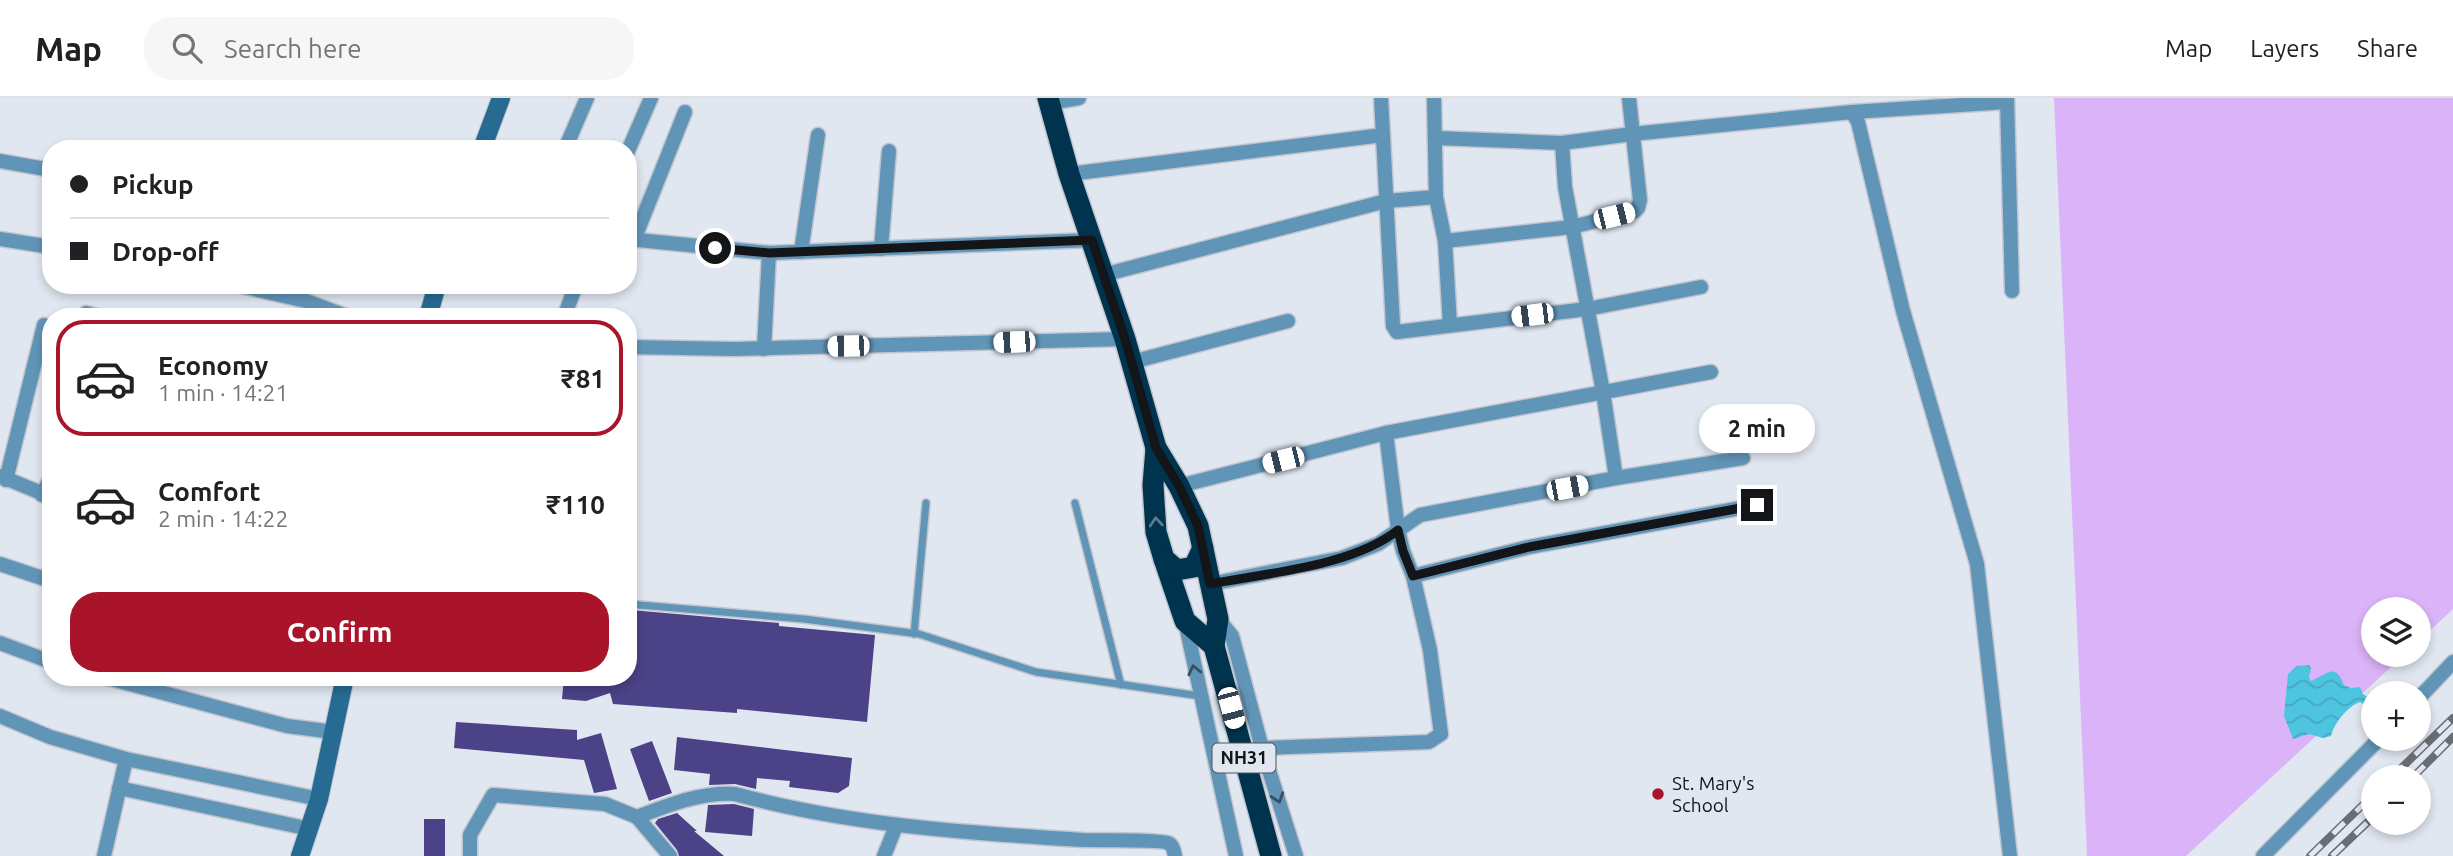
<!DOCTYPE html>
<meta charset="utf-8">
<style>
:root{--surface:#fff;--page:#f6f6f6;--text:#202124;--muted:#757577;--line:#e0e0e0;--accent:#aa142b}
body{margin:0;font-family:Ubuntu,sans-serif;background:var(--page);color:var(--text);height:100vh;display:flex;flex-direction:column;font-size:26px;white-space:nowrap}
*{box-sizing:border-box;margin:0}
p{font-size:23px;color:var(--muted)}
.icon{flex:none;width:38px;height:38px;fill:none;stroke:currentColor;stroke-width:2;stroke-linecap:round;stroke-linejoin:round}
.map{position:relative;flex:1;overflow:hidden}
.details{position:absolute;left:42px;top:210px;width:595px;height:378px;display:flex;flex-direction:column;background:var(--surface);border-radius:28px;box-shadow:0 4px 10px #0003}
.details>*{flex:none}
.guide{position:absolute;left:42px;top:42px;width:595px;height:154px;border-radius:28px;box-shadow:0 4px 10px #0003;display:grid;align-content:center;height:154px;padding:0 28px;background:var(--surface)}
.tools{position:absolute;left:2361px;top:499px;display:grid;gap:14px}
.tools a{display:grid;place-items:center;width:70px;height:70px;border-radius:50%;background:var(--surface);box-shadow:0 4px 10px #0003;font-size:35px}
.end{position:absolute;width:32px;height:32px;margin:-16px;border:9px solid #131518;background:#fff;box-shadow:0 0 0 4px #fff}
.from{border-radius:50%}
.bubble{position:absolute;height:49px;border-radius:24px;background:var(--surface);box-shadow:0 4px 10px #0003;font-size:23px;font-weight:600;line-height:49px;text-align:center}
.car{position:absolute;width:21px;height:42px;margin:-21px -10px;border-radius:9px;box-shadow:0 0 5px 2px #0007;background:linear-gradient(#fff 24%,#345 0 40%,#fff 0 76%,#345 0 86%,#fff 0)}
.guide b{display:flex;align-items:center;gap:24px;height:66px;font-size:26px}
.guide b+b{border-top:2px solid var(--line)}
.guide i{width:18px;height:18px;background:var(--text)}
ul{padding:12px 0 0;list-style:none}
li{display:flex;align-items:center;gap:21px;height:116px;margin:0 14px 10px;padding:0 14px;border:4px solid transparent;border-radius:28px}
li div{flex:1}
li b{display:block;font-size:26px}
li em{font-style:normal;font-weight:600}
li.selected{border-color:var(--accent)}
li>.icon{width:63px;height:63px;stroke-width:1.5}
.button{display:flex;gap:14px;margin-top:auto;padding:14px 28px}
.button a{flex:1;height:80px;border-radius:28px;background:var(--accent);color:#fff;font-size:28px;font-weight:600;line-height:80px;text-align:center}
header{display:flex;align-items:center;gap:42px;box-sizing:border-box;height:98px;padding:0 35px;background:var(--surface);border-bottom:2px solid var(--line)}
header strong{font-size:33px}
nav{display:flex;gap:38px;margin-inline-start:auto;font-size:24px}
.search{width:490px;height:63px;background:var(--page);display:flex;align-items:center;gap:18px;box-sizing:border-box;padding:0 24px;border-radius:28px;color:var(--muted);font-size:26px}
.map>svg:first-child{display:block}
.grass{fill:#dbb3f8}
.water{fill:url(#water-waves)}
.building{fill:#4b4287}
.lines{fill:none;stroke-linecap:round;stroke-linejoin:round}
.lane-casing{stroke:#c0c5ce;stroke-width:10}
.street-casing{stroke:#c0c5ce;stroke-width:17}
.secondary-casing{stroke:#c0c5ce;stroke-width:20}
.highway-casing{stroke:#c0c5ce;stroke-width:24}
.lane{stroke:#6195b8;stroke-width:7}
.street{stroke:#6195b8;stroke-width:14}
.secondary{stroke:#276b93;stroke-width:18}
.highway{stroke:#00334d;stroke-width:21}
.rail-casing{stroke:#6a6e74;stroke-width:8}
.rail{stroke:#e1e7f1;stroke-width:5;stroke-dasharray:16;stroke-linecap:butt}
.oneway{stroke:#5a7b8f}
.oneway2{stroke:#364f60}
.route{stroke:#131518;stroke-width:9}
.poi-dot{fill:#aa142b;stroke:#e1e7f1;stroke-width:2.5}
.labels{text-anchor:middle;stroke-width:7;stroke-linejoin:round;paint-order:stroke}
.shield{fill:#e1e7f1;stroke:#515459;stroke-width:2}
.shield-label{font-size:18px;font-weight:bold;fill:#131518}
.poi-label{font-size:19px;fill:#131518;stroke:#e1e7f1;text-anchor:start}
</style>
<header>
<strong>Map</strong>
<div class="search"><svg class="icon" aria-label="search" viewBox="0 0 24 24"><circle cx="10" cy="10" r="6"/><path d="M15 15l6 6"/></svg>Search here</div>
<nav><a>Map</a><a>Layers</a><a>Share</a></nav>
</header>
<div class="map">
<svg width="2453" height="758" viewBox="0 0 2453 758">
<defs>
<pattern id="water-waves" width="16" height="10" patternUnits="userSpaceOnUse" patternTransform="scale(1.75)"><rect width="16" height="10" fill="#4ec5e0"/><path d="M0 5q4-4 8 0t8 0" fill="none" stroke="#43a8bf"/></pattern>
</defs>
<rect width="100%" height="100%" fill="#e1e7f1"/>
<path class="grass" d="M2054 0H2453V511L2419 543 2418 511H2373V556L2404 557 2186 758H2087Z"/>
<path class="water" d="M2309 567 2311 570 2309 580 2311 583C2328 576 2335 564 2344 587L2351 590 2360 589 2363 596 2369 600V605L2366 608 2360 604C2347 609 2335 624 2331 638L2323 640 2309 636 2293 641 2284 618 2288 576 2297 568Z"/>
<g class="building">
<path d="M631 512 779 525V528L875 537 867 624 737 611V615L613 606 610 595 586 603 562 601 564 579H628Z"/>
<path d="M456 624 577 632V642L601 635 617 691 594 695 584 662 454 650Z"/>
<path d="M677 639 852 660 849 688 838 695 789 689 790 683 757 680 756 691 735 686 709 687 710 676 674 672Z"/>
<path d="M652 643 672 695 649 703 630 651Z"/>
<path d="M734 706 754 711 752 738 705 734 708 707Z"/>
<path d="M677 715 697 733H694L724 758H679L677 752 655 725 658 721Z"/>
<rect x="424" y="721" width="21" height="37"/>
</g>
<g class="lines">
<g class="lane-casing">
<g id="lane">
<path d="M1075 405 1121 587"/>
<path d="M628 506 804 521 919 536 1036 574 1200 598"/>
<path d="M914 536 926 405"/>
</g>
</g>
<g class="street-casing">
<g id="street">
<path d="M1381 0 1393 228 1397 234 1587 211 1701 189"/>
<path d="M1434 0 1436 99 1445 143 1450 227"/>
<path d="M2007 0 2012 193"/>
<path d="M1050 5 1079 0"/>
<path d="M1852 14 1858 24 1903 213 1977 466 2010 758"/>
<path d="M1435 40 1562 45 1632 36 1852 14 2007 4"/>
<path d="M1562 45 1565 89 1603 294 1616 380"/>
<path d="M565 51 587 0"/>
<path d="M628 53 651 0"/>
<path d="M0 63 51 72"/>
<path d="M1069 76 1383 37"/>
<path d="M0 141 51 149"/>
<path d="M628 141 769 155 1092 142"/>
<path d="M634 142 685 14"/>
<path d="M1445 143 1572 129 1635 113 1638 110 1640 102 1629 0"/>
<path d="M881 151 889 53"/>
<path d="M801 154 818 37"/>
<path d="M1103 177 1386 103 1436 99"/>
<path d="M237 187 306 203 349 219"/>
<path d="M83 219 86 215 101 219"/>
<path d="M564 219 576 187"/>
<path d="M628 249 734 251 1125 241"/>
<path d="M764 251 769 155"/>
<path d="M1132 264 1288 223"/>
<path d="M0 378 51 399"/>
<path d="M6 382 44 227"/>
<path d="M1179 388 1386 335 1711 274"/>
<path d="M42 397 51 379"/>
<path d="M0 466 51 483"/>
<path d="M1413 478 1529 449 1757 407"/>
<path d="M1210 486 1342 460 1378 446 1420 417 1616 380 1743 360"/>
<path d="M1218 521 1232 538 1262 650 1296 758"/>
<path d="M1185 523 1236 758"/>
<path d="M0 545 51 564"/>
<path d="M104 579 287 628 334 634"/>
<path d="M2418 601 2453 564"/>
<path d="M0 618 50 639 126 661 319 701"/>
<path d="M1262 650 1429 644 1441 636 1430 552 1413 478 1403 453 1398 432 1386 335"/>
<path d="M119 690 310 731"/>
<path d="M637 719 670 758"/>
<path d="M104 758 126 661"/>
<path d="M470 758V737L493 697 605 706 637 719C669 707 700 694 735 696 848 727 966 735 1083 742 1095 742 1163 742 1168 745 1173 747 1174 753 1175 758"/>
<path d="M884 758 896 728"/>
<path d="M2263 758 2380 640"/>
</g>
</g>
<g class="secondary-casing">
<g id="secondary">
<path d="M482 51 501 0"/>
<path d="M428 219 437 187"/>
<path d="M300 758 319 701 345 579"/>
</g>
</g>
<g class="highway-casing">
<g id="highway">
<path d="M1048 0 1069 76 1125 241 1156 350 1179 388 1198 428 1218 521 1214 548 1271 758"/>
<path d="M1156 350 1153 387 1156 434 1164 461 1185 523 1214 548"/>
<path d="M1164 461 1177 472 1194 469 1203 450"/>
</g>
</g>
<use href="#lane" class="lane"/>
<use href="#street" class="street"/>
<use href="#secondary" class="secondary"/>
<use href="#highway" class="highway"/>
<g class="rail-casing">
<g id="rail">
<path d="M2392 679 2453 620"/>
<path d="M2413 679 2453 639"/>
<path d="M2310 758 2373 697"/>
<path d="M2332 758 2373 719"/>
</g>
</g>
<use href="#rail" class="rail"/>
</g>
<defs><path id="oneway-chevron" d="M-2-3.5L2.5 0L-2 3.5" fill="none" stroke-width="1.6" stroke-linecap="round" stroke-linejoin="round" transform="scale(1.75)"/></defs>
<use class="oneway" href="#oneway-chevron" transform="translate(1156 424) rotate(-95)"/>
<g class="oneway2">
<use href="#oneway-chevron" transform="translate(1194 572) rotate(-103)"/>
<use href="#oneway-chevron" transform="translate(1278 700) rotate(72)"/>
</g>
<g class="lines">
<path class="route" d="M715 150 769 155 1092 142 1125 241 1156 350 1179 388 1198 428 1210 486C1267 475 1353 468 1398 432L1403 453 1413 478 1529 449 1757 407"/>
</g>
<circle class="poi-dot" cx="1658" cy="696" r="7"/>
<g class="labels">
<rect class="shield" x="1212.5" y="645.5" width="63" height="29" rx="5"/>
<g class="shield-label">
<text x="1244" y="666">NH31</text>
</g>
<g class="poi-label">
<text x="1672" y="692">St. Mary's<tspan x="1672" dy="22">School</tspan></text>
</g>
</g>
</svg>
<div class="tools">
<a><svg class="icon" aria-label="layers" viewBox="0 0 24 24"><path d="M12 4l9 5-9 5-9-5zM3 14l9 5 9-5"/></svg></a>
<a>+</a>
<a>−</a>
</div>
<i class="end from" style="left:715px;top:150px"></i>
<i class="end" style="left:1757px;top:407px"></i>
<div class="bubble" style="left:1699px;top:306px;width:116px">2 min</div>
<i class="car" style="left:1614px;top:118px;rotate:76deg"></i>
<i class="car" style="left:1532px;top:217px;rotate:263deg"></i>
<i class="car" style="left:1014px;top:244px;rotate:268deg"></i>
<i class="car" style="left:848px;top:248px;rotate:269deg"></i>
<i class="car" style="left:1283px;top:362px;rotate:256deg"></i>
<i class="car" style="left:1567px;top:390px;rotate:79deg"></i>
<i class="car" style="left:1231px;top:610px;rotate:165deg"></i>
<div class="guide">
<b><i class="from"></i>Pickup</b>
<b><i></i>Drop-off</b>
</div>
<section class="details">
<ul>
<li class="selected"><svg class="icon" aria-label="car" viewBox="0 0 24 24"><path d="M5 17H2v-5l4-1 3-4h7l3 4 3 1v5h-3M9 17h6M6 11h13"/><circle cx="7" cy="17" r="2"/><circle cx="17" cy="17" r="2"/></svg><div><b>Economy</b><p>1 min · 14:21</p></div><em>₹81</em></li>
<li><svg class="icon" aria-label="car" viewBox="0 0 24 24"><path d="M5 17H2v-5l4-1 3-4h7l3 4 3 1v5h-3M9 17h6M6 11h13"/><circle cx="7" cy="17" r="2"/><circle cx="17" cy="17" r="2"/></svg><div><b>Comfort</b><p>2 min · 14:22</p></div><em>₹110</em></li>
</ul>
<div class="button"><a>Confirm</a></div>
</section>
</div>
